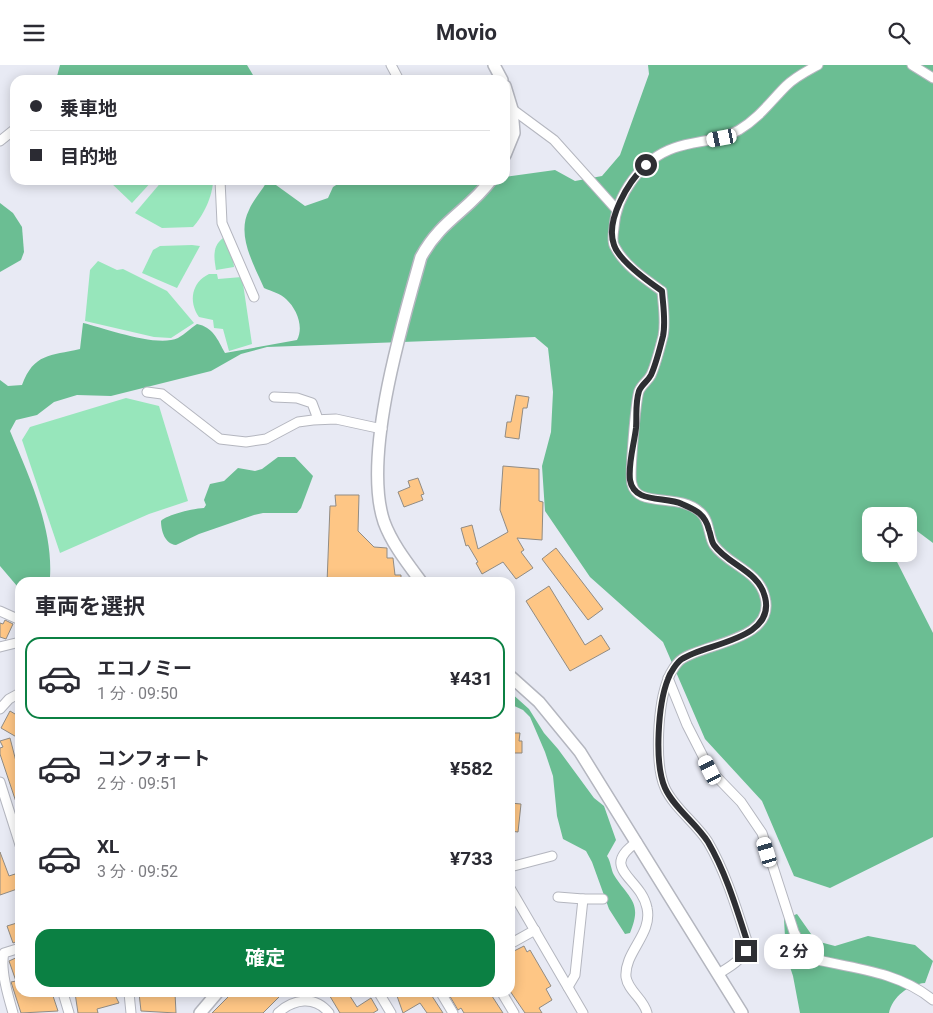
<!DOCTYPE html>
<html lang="ja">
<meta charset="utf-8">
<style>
:root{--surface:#fff;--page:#f7f7f7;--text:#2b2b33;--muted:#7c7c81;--line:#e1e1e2;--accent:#0b8043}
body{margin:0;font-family:Roboto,"Noto Sans JP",sans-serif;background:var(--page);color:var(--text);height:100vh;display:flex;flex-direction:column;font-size:19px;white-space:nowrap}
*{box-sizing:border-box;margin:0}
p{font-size:16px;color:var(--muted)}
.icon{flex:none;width:28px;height:28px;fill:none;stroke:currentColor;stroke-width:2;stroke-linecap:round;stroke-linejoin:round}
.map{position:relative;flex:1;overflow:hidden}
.sheet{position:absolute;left:15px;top:512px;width:500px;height:420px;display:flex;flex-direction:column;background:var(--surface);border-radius:15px;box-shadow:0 2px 12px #0003}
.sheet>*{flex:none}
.guide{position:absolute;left:10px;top:10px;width:500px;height:110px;border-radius:15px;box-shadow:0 2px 12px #0003;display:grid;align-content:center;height:110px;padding:0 20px;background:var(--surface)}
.tools{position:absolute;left:862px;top:442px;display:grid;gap:10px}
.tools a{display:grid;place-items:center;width:55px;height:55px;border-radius:10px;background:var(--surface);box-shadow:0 2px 12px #0003;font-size:25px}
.end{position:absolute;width:22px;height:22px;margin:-11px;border:6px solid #2e2f33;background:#fff;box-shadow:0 0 0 2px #fff}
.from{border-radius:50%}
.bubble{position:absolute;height:35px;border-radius:15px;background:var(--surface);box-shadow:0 2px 12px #0003;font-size:16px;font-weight:700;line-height:35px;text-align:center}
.car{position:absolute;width:15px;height:30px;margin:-15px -8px;border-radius:6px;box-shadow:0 0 4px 1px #0007;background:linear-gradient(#fff 24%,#345 0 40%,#fff 0 76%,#345 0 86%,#fff 0)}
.guide b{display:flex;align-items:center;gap:18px;height:48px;font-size:19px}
.guide b+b{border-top:1px solid var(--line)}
.guide i{width:12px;height:12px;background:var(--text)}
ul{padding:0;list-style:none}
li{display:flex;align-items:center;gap:15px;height:82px;margin:0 10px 8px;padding:0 10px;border:2px solid transparent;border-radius:15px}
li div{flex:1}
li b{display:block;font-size:19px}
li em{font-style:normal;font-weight:700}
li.on{border-color:var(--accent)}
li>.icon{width:45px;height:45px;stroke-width:1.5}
h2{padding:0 20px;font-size:22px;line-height:60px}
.cta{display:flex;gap:10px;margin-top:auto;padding:10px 20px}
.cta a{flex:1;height:58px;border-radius:15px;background:var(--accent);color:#fff;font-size:20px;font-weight:700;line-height:58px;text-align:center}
header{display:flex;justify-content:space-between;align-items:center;height:65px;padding:0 20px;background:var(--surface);font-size:22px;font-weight:700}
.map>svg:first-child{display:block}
.green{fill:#97e6bb}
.forest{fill:#6bbe93}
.building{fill:#fec685;stroke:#918b83}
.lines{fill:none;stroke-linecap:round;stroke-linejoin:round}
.minor-casing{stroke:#b4b6bf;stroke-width:11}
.tertiary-casing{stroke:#b4b6bf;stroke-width:14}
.minor{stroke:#fff;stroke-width:9}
.tertiary{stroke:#fff;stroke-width:11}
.route{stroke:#2e2f33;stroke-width:6}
</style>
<header><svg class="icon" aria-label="menu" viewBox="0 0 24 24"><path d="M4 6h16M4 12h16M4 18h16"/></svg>Movio<svg class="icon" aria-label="search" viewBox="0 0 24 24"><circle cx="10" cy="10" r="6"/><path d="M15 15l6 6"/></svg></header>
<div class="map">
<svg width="933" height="948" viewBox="0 0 933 948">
<rect width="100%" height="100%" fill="#e8eaf4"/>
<g class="green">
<path d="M108 115H153L132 138Z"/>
<path d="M163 115H213C213 131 203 151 193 162L162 163 135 148Z"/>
<path d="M223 173 232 185 234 202 216 205C214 193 212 181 223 173Z"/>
<path d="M192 180 200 181 177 223 142 208 153 185 160 181Z"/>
<path d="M98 196 117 205 123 204 167 226 194 258 171 273 154 272 85 256 90 205Z"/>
<path d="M209 209H217L218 214 242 212 252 279 229 286 223 264 214 263 213 255 199 252C188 236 192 217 209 209Z"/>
<path d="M126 333 159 341 188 436 149 449 60 488 22 375 30 362Z"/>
</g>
<g class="forest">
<path d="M60 0H247L256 15H56Z"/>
<path d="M648 0H933V478L909 460V451H871V489H893L933 568V772L830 823 794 811 762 736 705 674 663 577 590 512 545 446 542 401 551 367 553 327 548 283 535 272 267 282 241 289 211 306 111 331 77 330 54 337 37 350 16 355 10 366C29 411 53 463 50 512L44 517 20 518V522L17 521 0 501V315L8 321 22 320C34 288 50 291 80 284L83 258C105 263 157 283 178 273 185 269 191 263 197 259 213 262 218 275 225 288L297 275C304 262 297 244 286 234 281 229 271 226 264 223 254 200 236 170 249 145 253 135 261 127 266 118L265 115H273L276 120 305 141 328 133 333 122 344 115H505V112L555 105 575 116 602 111 620 90 649 9Z"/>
<path d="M0 138 13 148 22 162 24 187 21 195 0 207Z"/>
<path d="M278 392H295L313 411 301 443 297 448H263L254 450 199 469 176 480C165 479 161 466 161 456 166 450 195 443 204 443L206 440 204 435 210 419 224 416 238 403 255 406 262 404Z"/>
<path d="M510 627 529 644 544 668 558 684 594 733 604 741 616 775 607 791C611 797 611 805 614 810 629 834 643 837 630 868L625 869 609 844 592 797 586 786 563 774 557 751 553 711 545 687 530 652 523 645 510 639Z"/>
<path d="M797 849 816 876 835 881 868 871 915 880 933 896 925 918C909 919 892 932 889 948H800L793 911 786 890 784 854Z"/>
</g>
<g class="building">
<path d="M516 330 529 332 527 343H523L519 374 505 372 507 357H511Z"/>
<path d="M503 401 539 404V436L543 437 542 475 517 473 524 485 521 487 533 503 516 514 503 497 482 509 476 498 478 497 468 480 466 481 461 463 472 460 478 484 508 467 500 445Z"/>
<path d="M418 413 424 429 421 430 423 435 404 442 398 427 410 422 408 416Z"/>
<path d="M335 430H359L358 466 374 482 387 483V493H393L395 510H401V518H327L330 441H336Z"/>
<path d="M556 483 603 544 588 555 542 494Z"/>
<path d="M549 521 585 580 601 570 610 584 570 606 526 536Z"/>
<path d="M5 555 13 559 6 574 0 572V558L3 559Z"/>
<path d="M10 646 20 652V674L1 663Z"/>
<path d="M510 668H520L519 676H522V688H510Z"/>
<path d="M10 673 20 712V743H18L0 689V683L3 682 0 676Z"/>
<path d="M510 738 521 739 518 767 510 766Z"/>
<path d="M0 787 9 811 15 809 20 823 0 830Z"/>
<path d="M20 857V875L13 878 7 861Z"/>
<path d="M524 881 527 887 530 885 551 921 546 924 552 935 539 943 542 948H525L510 926V888Z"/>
<path d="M20 891V928H52L58 946 21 948 11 917 16 916 9 896Z"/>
<path d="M75 928H114L119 938 97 944 98 948H78Z"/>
<path d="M139 928H175L176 948 141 946Z"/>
<path d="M232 928H283L263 948H212Z"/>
<path d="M328 928H348L357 942 371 933 378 945 373 948H340Z"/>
<path d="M403 928H430L443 948H427L420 938 403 948 397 931Z"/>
<path d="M448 928H490L503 948H464L461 943 458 945Z"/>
</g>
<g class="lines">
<g class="minor-casing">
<g id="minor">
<path d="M391 0 399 15"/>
<path d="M912 0 933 13"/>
<path d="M512 44 554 75 616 144"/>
<path d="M0 76 15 64"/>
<path d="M220 115 222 158 254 232"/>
<path d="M147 327 162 329 220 374 246 377 266 374 298 357 313 355 336 354 382 364"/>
<path d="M274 332 297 333 312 338 318 354"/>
<path d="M0 546 20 555"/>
<path d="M0 582 20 577"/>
<path d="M668 613 687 660 710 705 741 737 762 768 794 867 808 893C851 903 898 906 933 935"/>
<path d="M0 644 9 634 20 628"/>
<path d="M0 717 20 780"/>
<path d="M637 777C598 804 641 812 647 843 653 869 624 887 626 912 628 926 644 934 647 948"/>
<path d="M510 802 552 791"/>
<path d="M510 823 583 948"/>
<path d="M558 832 583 834"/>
<path d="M510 879 535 865"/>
<path d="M718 909C733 900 745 894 747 876 736 842 726 808 708 777 696 758 674 743 665 723 654 698 658 639 668 614 670 608 677 597 682 594 706 578 776 575 765 532 759 506 728 500 714 480 708 471 710 455 700 447 683 432 659 438 642 431 637 429 633 424 632 419 629 411 636 335 639 326 642 319 648 316 651 310 656 299 660 283 663 271 666 257 663 240 662 226 645 214 625 201 615 182 612 178 613 169 614 163 616 130 642 94 674 83 696 75 719 77 739 65 759 53 770 37 786 21 795 12 807 6 818 0"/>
<path d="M568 922 575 910 583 834H603"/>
<path d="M63 928 69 948"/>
<path d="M129 928 131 948"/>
<path d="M379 928 391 948"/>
<path d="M441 928 453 948"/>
<path d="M502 928 514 948"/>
<path d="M13 948C8 931 0 904 4 888L20 883"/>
<path d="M278 948C293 934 315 930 329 948"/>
</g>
</g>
<g class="tertiary-casing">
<g id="tertiary">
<path d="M494 0 502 15"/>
<path d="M505 21 512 44 514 68 505 90"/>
<path d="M422 518C408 499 392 479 384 457 362 392 402 259 421 192 441 155 468 146 491 115"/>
<path d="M510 611 539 637 580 687 742 948"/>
<path d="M200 948 217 928"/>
</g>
</g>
<use href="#minor" class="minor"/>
<use href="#tertiary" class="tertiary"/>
</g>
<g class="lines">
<path class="route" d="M646 100C628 117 605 155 614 180 619 196 649 217 662 226 663 240 666 257 663 271 660 283 656 299 651 310 648 316 642 319 639 326 635 339 637 350 636 363 634 380 628 398 630 415 634 439 665 431 682 439 696 445 705 449 709 465 711 470 711 476 714 480 728 500 759 506 765 532 776 575 706 578 682 594 677 597 670 608 668 614 658 639 654 698 665 723 674 743 696 758 708 777 726 808 736 842 747 876L746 886"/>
</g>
</svg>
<div class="tools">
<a><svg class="icon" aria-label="locate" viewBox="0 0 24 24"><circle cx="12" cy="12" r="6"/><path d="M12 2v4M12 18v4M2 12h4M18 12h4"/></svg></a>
</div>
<i class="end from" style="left:646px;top:100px"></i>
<i class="end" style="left:746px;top:886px"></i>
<div class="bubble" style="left:764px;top:869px;width:60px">2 分</div>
<i class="car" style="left:722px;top:73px;rotate:259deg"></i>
<i class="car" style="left:710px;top:705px;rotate:333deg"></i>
<i class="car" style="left:767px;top:787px;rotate:343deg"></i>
<div class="guide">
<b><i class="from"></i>乗車地</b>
<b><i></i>目的地</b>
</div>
<section class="sheet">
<h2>車両を選択</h2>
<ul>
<li class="on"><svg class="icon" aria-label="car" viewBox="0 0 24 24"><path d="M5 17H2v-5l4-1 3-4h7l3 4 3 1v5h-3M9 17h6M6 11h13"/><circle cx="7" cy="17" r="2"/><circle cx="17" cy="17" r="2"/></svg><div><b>エコノミー</b><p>1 分 · 09:50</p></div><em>¥431</em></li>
<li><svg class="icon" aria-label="car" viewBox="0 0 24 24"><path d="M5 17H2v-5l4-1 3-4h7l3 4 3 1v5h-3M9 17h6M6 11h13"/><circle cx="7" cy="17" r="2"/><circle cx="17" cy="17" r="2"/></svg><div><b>コンフォート</b><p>2 分 · 09:51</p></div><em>¥582</em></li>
<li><svg class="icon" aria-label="car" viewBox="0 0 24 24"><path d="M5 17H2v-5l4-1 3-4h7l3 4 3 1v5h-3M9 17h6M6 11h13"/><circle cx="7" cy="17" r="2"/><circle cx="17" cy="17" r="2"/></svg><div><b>XL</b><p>3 分 · 09:52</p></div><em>¥733</em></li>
</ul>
<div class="cta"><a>確定</a></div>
</section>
</div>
